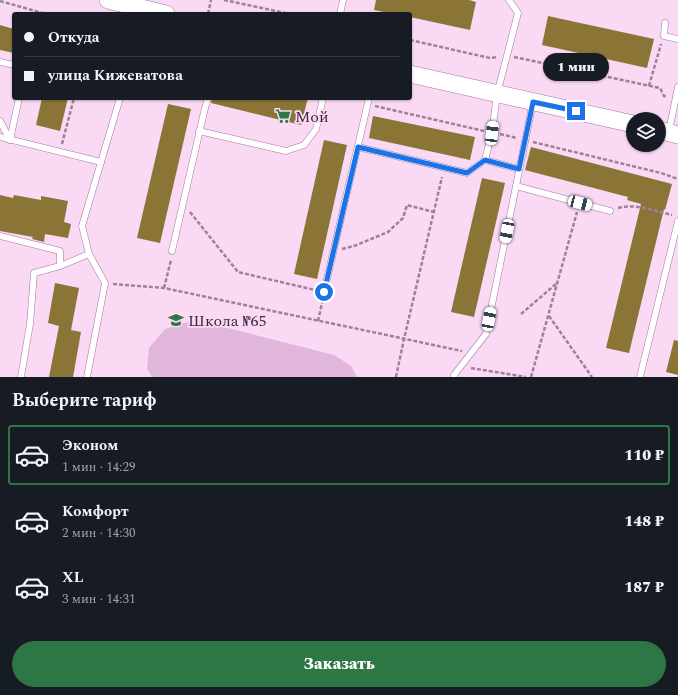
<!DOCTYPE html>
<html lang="ru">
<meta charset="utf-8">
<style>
:root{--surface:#171b24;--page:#242831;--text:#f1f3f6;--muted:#9ea1a6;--line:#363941;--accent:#2d7744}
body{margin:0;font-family:Spectral,serif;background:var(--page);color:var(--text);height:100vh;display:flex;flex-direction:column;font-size:15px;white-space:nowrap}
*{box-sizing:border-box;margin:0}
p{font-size:13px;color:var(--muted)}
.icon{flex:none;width:22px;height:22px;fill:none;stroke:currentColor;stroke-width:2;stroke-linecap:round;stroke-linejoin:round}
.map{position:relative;height:377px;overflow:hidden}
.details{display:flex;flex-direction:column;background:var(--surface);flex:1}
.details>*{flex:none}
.top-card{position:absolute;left:12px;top:12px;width:400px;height:88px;border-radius:4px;box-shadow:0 1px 3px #0004;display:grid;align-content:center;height:88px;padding:0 12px;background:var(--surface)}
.controls{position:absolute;left:626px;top:112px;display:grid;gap:8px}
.controls a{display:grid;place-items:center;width:40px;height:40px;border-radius:50%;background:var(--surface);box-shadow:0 1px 3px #0004;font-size:20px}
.end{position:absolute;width:18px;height:18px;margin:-9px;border:5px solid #1a73e8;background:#fff;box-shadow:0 0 0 2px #fff}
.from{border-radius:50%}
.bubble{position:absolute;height:28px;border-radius:14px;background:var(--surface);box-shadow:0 1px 3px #0004;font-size:13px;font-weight:800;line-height:28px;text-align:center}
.car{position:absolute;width:12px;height:24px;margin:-12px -6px;border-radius:5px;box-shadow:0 0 3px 1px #0007;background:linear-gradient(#fff 24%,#345 0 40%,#fff 0 76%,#345 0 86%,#fff 0)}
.top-card b{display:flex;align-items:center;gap:14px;height:38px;font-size:15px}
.top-card b+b{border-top:1px solid var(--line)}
.top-card i{width:10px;height:10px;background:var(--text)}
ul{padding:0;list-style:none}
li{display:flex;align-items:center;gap:12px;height:60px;margin:0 8px 6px;padding:0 4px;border:2px solid transparent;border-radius:4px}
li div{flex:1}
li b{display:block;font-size:15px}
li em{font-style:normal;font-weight:800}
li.selected{border-color:var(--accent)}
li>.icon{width:36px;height:36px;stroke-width:1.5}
h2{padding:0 12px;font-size:18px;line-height:48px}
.cta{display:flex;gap:8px;margin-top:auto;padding:8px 12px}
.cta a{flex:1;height:46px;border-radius:24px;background:var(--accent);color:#fff;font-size:16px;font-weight:800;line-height:46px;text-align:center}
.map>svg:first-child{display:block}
.green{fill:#e1b6db}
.building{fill:#8a7537}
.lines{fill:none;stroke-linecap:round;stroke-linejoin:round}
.lane-casing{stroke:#a675a0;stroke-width:7}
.secondary-casing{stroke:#a675a0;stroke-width:18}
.path{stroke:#9c8198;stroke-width:2.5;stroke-dasharray:4 2;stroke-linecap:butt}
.lane{stroke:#fff;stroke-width:6}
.secondary{stroke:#fff;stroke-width:17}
.route{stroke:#1a73e8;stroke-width:5}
.labels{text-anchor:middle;stroke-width:3.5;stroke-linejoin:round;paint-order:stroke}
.poi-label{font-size:16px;fill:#3c283a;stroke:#fad9f5;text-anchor:start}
</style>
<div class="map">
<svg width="678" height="377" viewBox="0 0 678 377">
<rect width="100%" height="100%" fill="#fad9f5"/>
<path class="green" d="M200 321 334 355 351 366 357 377H152L147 369 149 348 165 329 183 323Z"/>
<g class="building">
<path d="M376 0H469L476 2 470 30 410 17V14H394L374 10Z"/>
<path d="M548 16 654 39 647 68 542 45Z"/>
<path d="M0 25 14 29V53L0 50Z"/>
<path d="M42 98H68L60 131 36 125Z"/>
<path d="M212 98H308L301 125 211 103Z"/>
<path d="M168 104 191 109 160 243 137 238Z"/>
<path d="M373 116 475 137 470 160 369 138Z"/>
<path d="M324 140 347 145 317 279 294 274Z"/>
<path d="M531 147 672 184 665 210 664 209 629 353 606 348 641 204 627 200 628 197 525 170Z"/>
<path d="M482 178 505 183 474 317 451 312Z"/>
<path d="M0 195 13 198 14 195 41 200V196L68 201 64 222 71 224 68 238 45 234 44 242 32 239 33 237 0 231Z"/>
<path d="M55 283 79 288 71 330 81 332 73 377H49L59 326 48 323Z"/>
<path d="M674 340 678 341V375L666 372Z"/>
</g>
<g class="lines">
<g class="lane-casing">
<g id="lane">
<path d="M340 14 343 0"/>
<path d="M665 23 664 36 678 39"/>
<path d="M0 62 14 65"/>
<path d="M0 121 10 140"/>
<path d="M199 131 286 151 304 145 316 129 323 98"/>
<path d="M669 131 678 87"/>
<path d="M0 137 101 162"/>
<path d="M10 140 19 98"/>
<path d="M358 147 467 173 485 160 492 133 497 94 518 13 509 0"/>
<path d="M485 160 519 169"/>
<path d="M516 186 610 211"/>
<path d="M0 236 60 251V266"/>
<path d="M172 251 205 108 208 98"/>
<path d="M324 292 369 98"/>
<path d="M21 377 30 324 34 273 60 266 89 254"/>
<path d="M87 377 105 283 89 254 82 226 120 98"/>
<path d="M454 377V375L486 334 533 102"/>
<path d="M640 377 678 221"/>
</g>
</g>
<g class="secondary-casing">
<g id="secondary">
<path d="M108 0 166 14"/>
<path d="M410 74 633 124"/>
<path d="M659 130 678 135"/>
</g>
</g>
<g class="path">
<path d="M224 0 290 14"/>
<path d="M0 1 46 14"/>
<path d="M208 14 211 0"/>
<path d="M410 40 490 58 498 57"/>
<path d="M514 57 660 88 664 96 667 97"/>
<path d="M649 86 661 44"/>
<path d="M375 106 484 131"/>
<path d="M500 134 517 138"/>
<path d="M533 142 661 173 678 179"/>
<path d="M62 144 74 98"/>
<path d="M618 208C635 203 655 211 672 215"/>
<path d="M190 212 238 272 315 290"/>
<path d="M342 249 354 246 388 232 403 218 407 205 434 212"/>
<path d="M113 284 164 288 462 351"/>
<path d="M164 288 171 260"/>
<path d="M521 314 557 283"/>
<path d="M549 316 592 377"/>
<path d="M318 321 323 299"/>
<path d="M471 368 526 377"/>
<path d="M396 377 404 339 442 177"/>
<path d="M531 377 577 212"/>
</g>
<use href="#lane" class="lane"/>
<use href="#secondary" class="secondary"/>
</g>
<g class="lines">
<path class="route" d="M324 292 358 147 467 173 485 160 519 169 533 102 576 111"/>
</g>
<defs>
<g id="supermarket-bare" transform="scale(1.2)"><path d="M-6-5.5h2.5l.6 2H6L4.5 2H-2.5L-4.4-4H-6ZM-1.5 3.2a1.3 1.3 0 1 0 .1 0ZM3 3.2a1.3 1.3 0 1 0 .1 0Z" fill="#2d7744" stroke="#fad9f5" stroke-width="2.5" paint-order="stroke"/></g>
<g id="school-bare" transform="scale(1.2)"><path d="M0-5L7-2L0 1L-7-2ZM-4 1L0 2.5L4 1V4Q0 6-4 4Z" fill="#2d7744" stroke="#fad9f5" stroke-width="2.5" paint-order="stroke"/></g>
</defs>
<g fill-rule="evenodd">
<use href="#supermarket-bare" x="283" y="116"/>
<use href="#school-bare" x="176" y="320"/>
</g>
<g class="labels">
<g class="poi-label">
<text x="295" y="122">Мой</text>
<text x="188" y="326">Школа №65</text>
</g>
</g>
</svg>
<div class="controls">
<a><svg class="icon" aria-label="layers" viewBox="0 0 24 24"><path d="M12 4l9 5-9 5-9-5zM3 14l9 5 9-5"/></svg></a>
</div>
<i class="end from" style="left:324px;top:292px"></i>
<i class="end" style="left:576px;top:111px"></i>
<div class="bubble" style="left:543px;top:53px;width:66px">1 мин</div>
<i class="car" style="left:492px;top:133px;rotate:7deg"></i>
<i class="car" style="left:580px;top:203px;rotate:105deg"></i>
<i class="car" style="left:507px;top:231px;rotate:191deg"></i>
<i class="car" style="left:489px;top:319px;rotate:11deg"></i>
<div class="top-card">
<b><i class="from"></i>Откуда</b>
<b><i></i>улица Кижеватова</b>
</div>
</div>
<section class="details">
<h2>Выберите тариф</h2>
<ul>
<li class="selected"><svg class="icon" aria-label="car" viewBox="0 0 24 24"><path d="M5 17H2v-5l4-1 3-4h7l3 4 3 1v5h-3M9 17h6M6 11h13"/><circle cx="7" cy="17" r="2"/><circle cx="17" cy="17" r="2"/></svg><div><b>Эконом</b><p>1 мин · 14:29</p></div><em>110 ₽</em></li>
<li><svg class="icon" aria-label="car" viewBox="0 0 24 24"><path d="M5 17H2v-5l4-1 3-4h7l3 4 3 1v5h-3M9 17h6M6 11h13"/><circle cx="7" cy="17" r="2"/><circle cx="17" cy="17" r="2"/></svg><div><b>Комфорт</b><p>2 мин · 14:30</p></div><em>148 ₽</em></li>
<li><svg class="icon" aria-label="car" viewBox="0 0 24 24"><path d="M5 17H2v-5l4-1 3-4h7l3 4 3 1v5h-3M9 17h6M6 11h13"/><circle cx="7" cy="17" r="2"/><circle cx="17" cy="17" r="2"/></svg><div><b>XL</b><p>3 мин · 14:31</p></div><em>187 ₽</em></li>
</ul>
<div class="cta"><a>Заказать</a></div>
</section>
